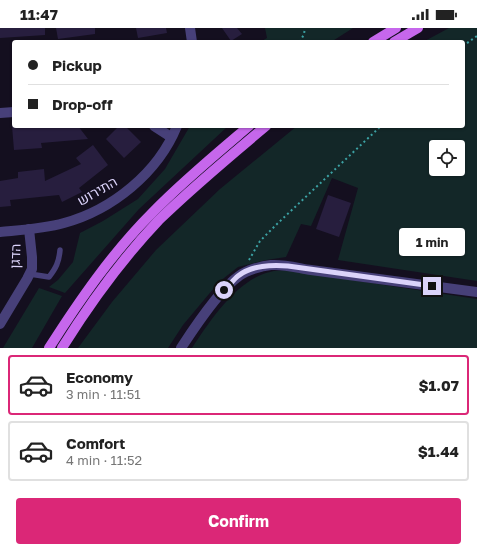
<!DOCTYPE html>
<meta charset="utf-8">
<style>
:root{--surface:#fff;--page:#f2f2f2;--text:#222;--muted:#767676;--line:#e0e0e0;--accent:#db2777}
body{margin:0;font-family:"Golos Text",Heebo,sans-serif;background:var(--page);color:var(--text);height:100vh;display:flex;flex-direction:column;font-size:15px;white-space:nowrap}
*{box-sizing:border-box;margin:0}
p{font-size:13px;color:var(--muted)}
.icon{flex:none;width:22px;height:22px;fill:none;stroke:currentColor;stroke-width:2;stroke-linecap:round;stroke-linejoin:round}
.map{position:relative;height:320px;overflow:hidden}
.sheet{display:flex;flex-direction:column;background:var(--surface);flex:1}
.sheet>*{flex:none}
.guide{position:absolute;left:12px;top:12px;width:453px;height:88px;border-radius:4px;box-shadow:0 1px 3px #0004;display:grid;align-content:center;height:88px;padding:0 16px;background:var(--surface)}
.controls{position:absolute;left:429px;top:112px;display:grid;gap:8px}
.controls a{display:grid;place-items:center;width:36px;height:36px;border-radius:4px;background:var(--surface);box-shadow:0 1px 3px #0004;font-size:20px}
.end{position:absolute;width:18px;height:18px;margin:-9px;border:5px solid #dbd3fa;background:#111;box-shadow:0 0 0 2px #111}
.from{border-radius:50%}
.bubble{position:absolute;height:28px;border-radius:4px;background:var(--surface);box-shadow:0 1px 3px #0004;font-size:13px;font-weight:700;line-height:28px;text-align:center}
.guide b{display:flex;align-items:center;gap:14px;height:38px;font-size:15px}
.guide b+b{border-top:1px solid var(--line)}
.guide i{width:10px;height:10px;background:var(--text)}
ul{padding:7px 0 0;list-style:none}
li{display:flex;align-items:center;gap:12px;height:60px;margin:0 8px 6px;padding:0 8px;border:2px solid var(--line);border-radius:4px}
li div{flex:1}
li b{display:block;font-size:15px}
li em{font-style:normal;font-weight:700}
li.selected{border-color:var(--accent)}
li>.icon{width:36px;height:36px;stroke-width:1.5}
.action{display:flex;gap:8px;margin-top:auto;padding:8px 16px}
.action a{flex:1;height:46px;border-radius:4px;background:var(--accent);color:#fff;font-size:16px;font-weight:700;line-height:46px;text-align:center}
.status{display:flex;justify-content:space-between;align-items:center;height:28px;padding:0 20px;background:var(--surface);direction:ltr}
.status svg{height:11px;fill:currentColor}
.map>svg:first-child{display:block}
.green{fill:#132728;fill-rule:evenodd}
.building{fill:#271e3e}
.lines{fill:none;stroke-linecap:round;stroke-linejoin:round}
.path{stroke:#3ca2a4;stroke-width:2;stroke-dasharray:2 3;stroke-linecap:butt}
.service{stroke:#474079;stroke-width:5.5}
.minor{stroke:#474079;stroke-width:10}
.tertiary{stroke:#474079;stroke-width:10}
.primary{stroke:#c667ec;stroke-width:10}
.route{stroke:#dbd3fa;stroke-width:5}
.labels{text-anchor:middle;stroke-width:3;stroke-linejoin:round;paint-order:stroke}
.street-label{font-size:14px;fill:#dbd3fa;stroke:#140f1f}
</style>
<div class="status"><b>11:47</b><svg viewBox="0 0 49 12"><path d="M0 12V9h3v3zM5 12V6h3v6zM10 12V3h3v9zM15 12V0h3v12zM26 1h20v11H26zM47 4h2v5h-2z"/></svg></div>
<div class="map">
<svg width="477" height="320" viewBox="0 0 477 320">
<rect width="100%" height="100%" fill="#140f1f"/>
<g class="green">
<path d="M265 0H353L331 14H260L267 10Z"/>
<path d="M449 0H477V253L338 232 358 160 332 150 311 198 301 196 286 229 266 232 238 239 219 254 183 297 168 320H78L112 274 156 222 220 161 297 98H463V14H423ZM436 119H458V141H436Z"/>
<path d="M190 98H228L139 181 65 265 49 259 58 252 73 234 80 205 103 193 138 171 165 141Z"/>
<path d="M285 242 477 271V320H192C209 294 237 251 270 244 275 242 280 243 285 242Z"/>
<path d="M39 260 62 268 32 320H3Z"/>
</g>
<g class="building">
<path d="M0 0H45V7L0 10Z"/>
<path d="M56 0H95V6L58 11Z"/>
<path d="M136 0H166L167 5 138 10Z"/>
<path d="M222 0H237L242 6 231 13Z"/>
<path d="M12 98H78L88 111 41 115 42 120 14 122Z"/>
<path d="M119 98H125L141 114 124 130 106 111Z"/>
<path d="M93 117 108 137 79 160 82 164 62 174 59 167 10 172 11 178 0 179V153L18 150V144L44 141 45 153 81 136 76 130Z"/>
<path d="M328 167 351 175 339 209 316 201Z"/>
</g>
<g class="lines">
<g class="path">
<path d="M300 14 304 6 305 0"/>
<path d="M463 18 477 8"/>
<path d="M249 232 260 213 277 196 381 98"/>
</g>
<path class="service" d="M30 246 49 249C56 240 59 234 60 222"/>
<g class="minor">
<path d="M0 85 14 84"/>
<path d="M154 98 171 109"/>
<path d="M0 296 27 251 32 241V229L29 201"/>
<path d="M181 320C194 300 220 261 239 248 247 242 261 238 271 237 284 236 298 240 311 242L477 264"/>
</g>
<g class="tertiary">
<path d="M190 0 192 14"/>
<path d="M0 204C21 202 43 201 64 195 112 182 158 145 177 98"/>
</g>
<g class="primary">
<path d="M373 14 396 0"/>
<path d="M394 14 418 0"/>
<path d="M49 320C79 273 112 225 152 185 182 154 216 126 249 98"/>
<path d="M62 320C90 275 122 231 159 192 193 159 230 128 266 98"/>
</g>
</g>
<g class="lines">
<path class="route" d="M224 262C229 258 233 252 238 248 252 237 272 237 288 238L432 258"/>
</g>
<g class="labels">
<g class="street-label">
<text transform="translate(97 163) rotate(-30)" y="5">התירוש</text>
<text transform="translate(15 228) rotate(-88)" y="5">הדגן</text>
</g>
</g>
</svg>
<div class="controls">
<a><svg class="icon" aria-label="locate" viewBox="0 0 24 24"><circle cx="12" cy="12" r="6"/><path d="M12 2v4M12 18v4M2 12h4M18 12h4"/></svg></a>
</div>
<i class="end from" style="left:224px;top:262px"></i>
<i class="end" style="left:432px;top:258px"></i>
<div class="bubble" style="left:399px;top:200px;width:66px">1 min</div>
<div class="guide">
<b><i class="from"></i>Pickup</b>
<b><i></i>Drop-off</b>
</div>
</div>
<section class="sheet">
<ul>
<li class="selected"><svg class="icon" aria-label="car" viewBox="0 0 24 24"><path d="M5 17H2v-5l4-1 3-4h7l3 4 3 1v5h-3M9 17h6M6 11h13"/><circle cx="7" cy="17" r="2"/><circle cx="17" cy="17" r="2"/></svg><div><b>Economy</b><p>3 min · 11:51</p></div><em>$1.07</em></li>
<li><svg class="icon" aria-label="car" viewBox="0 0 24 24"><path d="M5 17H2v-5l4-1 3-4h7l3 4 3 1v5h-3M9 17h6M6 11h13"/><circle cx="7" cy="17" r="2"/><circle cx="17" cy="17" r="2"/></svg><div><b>Comfort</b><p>4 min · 11:52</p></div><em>$1.44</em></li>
</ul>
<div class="action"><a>Confirm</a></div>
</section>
